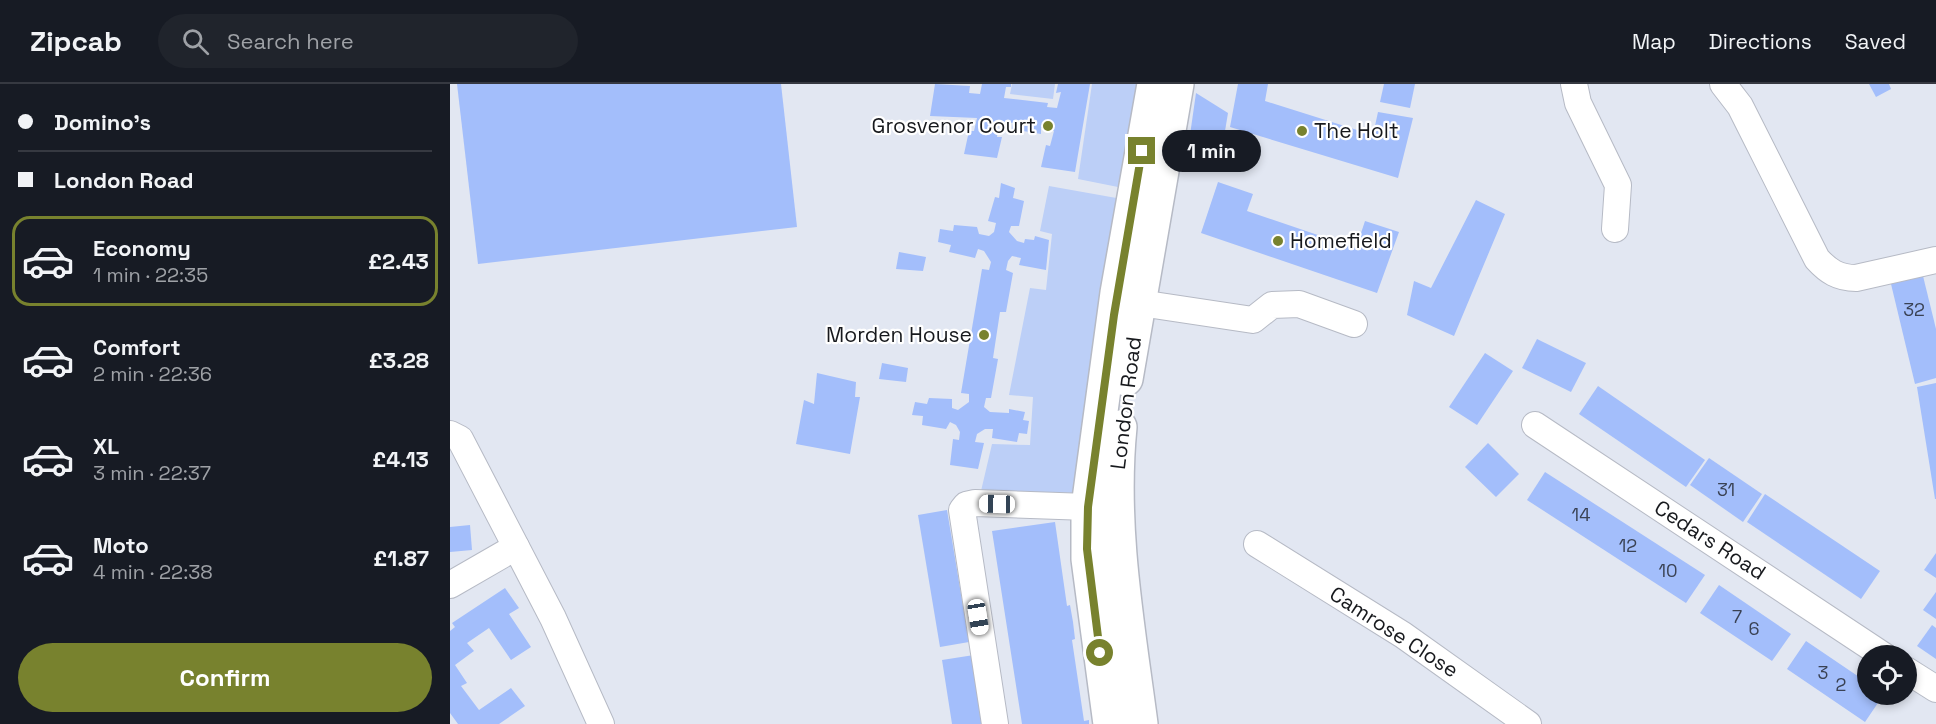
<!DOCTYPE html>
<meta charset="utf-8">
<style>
:root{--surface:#171b24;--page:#20242c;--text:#f1f3f6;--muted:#9ea1a6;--line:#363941;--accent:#78822e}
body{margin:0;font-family:"Space Grotesk",sans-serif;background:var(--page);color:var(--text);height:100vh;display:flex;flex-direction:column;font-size:22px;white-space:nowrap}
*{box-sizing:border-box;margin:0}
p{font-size:20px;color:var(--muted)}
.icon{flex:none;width:33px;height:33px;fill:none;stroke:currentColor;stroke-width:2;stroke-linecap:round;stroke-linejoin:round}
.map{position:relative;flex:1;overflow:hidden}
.drawer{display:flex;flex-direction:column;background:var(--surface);width:450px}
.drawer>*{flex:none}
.top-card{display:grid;align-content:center;height:132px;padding:0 18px;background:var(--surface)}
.buttons{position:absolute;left:1407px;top:561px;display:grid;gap:12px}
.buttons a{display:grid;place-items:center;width:60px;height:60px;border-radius:50%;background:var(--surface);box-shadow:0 3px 9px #0003;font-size:30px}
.end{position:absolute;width:27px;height:27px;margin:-14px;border:8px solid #78822e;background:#fff;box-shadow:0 0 0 3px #fff}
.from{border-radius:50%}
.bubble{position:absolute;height:42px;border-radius:21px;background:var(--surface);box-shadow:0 3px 9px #0003;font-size:20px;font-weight:800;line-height:42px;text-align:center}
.car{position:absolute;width:18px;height:36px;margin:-18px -9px;border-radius:8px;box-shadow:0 0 4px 2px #0007;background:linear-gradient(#fff 24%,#345 0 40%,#fff 0 76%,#345 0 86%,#fff 0)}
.top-card b{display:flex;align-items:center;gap:21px;height:57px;font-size:22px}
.top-card b+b{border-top:2px solid var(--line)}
.top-card i{width:15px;height:15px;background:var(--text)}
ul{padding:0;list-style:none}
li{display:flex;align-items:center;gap:18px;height:90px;margin:0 12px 9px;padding:0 6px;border:3px solid transparent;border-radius:18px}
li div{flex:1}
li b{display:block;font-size:22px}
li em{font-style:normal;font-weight:800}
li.current{border-color:var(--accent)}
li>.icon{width:54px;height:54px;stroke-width:1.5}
.primary-button{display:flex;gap:12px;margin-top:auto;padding:12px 18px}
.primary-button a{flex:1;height:69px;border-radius:36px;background:var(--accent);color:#fff;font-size:24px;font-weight:800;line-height:69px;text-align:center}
header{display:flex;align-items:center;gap:36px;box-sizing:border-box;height:84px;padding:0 30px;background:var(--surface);border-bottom:2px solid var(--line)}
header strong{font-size:28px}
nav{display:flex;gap:33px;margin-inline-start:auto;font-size:21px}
.search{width:420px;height:54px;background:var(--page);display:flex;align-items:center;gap:15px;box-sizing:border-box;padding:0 21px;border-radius:33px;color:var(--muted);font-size:22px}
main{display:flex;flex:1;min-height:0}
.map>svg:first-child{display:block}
.green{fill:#bccff7}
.building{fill:#a3befb}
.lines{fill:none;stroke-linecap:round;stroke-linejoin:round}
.minor-casing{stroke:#b6bac5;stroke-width:28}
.highway-casing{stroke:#b6bac5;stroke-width:36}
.minor{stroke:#fff;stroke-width:26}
.highway{stroke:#fff;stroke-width:33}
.route{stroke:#78822e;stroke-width:8}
.poi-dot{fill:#78822e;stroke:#fff;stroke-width:2}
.labels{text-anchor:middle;stroke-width:4.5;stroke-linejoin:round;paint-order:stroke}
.number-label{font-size:18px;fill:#3a4254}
.poi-label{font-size:21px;fill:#17191d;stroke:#fff;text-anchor:end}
.street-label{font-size:21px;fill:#17191d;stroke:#fff}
</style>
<header>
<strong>Zipcab</strong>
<div class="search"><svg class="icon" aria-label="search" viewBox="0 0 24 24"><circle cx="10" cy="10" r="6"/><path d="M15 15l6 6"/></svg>Search here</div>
<nav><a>Map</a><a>Directions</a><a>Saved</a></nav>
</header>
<main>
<section class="drawer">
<div class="top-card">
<b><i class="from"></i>Domino's</b>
<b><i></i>London Road</b>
</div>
<ul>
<li class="current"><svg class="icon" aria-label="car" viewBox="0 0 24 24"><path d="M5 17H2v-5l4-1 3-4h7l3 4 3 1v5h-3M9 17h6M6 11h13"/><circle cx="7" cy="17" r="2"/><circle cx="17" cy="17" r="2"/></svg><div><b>Economy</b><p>1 min · 22:35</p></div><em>£2.43</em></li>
<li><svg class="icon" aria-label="car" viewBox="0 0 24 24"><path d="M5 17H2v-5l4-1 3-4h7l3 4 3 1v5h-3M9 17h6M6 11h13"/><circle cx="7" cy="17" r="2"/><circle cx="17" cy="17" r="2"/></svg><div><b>Comfort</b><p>2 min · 22:36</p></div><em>£3.28</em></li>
<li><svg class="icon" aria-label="car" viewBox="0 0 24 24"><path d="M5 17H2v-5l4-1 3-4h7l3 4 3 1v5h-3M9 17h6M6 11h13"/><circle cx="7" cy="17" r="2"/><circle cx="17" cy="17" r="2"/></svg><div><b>XL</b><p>3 min · 22:37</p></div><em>£4.13</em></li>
<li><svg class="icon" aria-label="car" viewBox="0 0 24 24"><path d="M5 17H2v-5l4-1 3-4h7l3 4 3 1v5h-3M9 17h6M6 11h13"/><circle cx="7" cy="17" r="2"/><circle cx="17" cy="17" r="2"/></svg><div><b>Moto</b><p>4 min · 22:38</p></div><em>£1.87</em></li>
</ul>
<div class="primary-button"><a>Confirm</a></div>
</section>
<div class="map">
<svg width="1486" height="640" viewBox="0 0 1486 640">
<rect width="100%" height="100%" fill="#e2e7f2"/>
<g class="green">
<path d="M562 0H605L603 15 560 10Z"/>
<path d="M642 0H691L673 104 628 95Z"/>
<path d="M599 102 672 115 629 409 531 407 542 360 580 361 583 313 559 311 580 204 596 206 602 150 590 147Z"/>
</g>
<g class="building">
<path d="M7 0H331L347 143 28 180Z"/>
<path d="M485 0 520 2 519 9 530 10 532 0H561V3H556L554 14 598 19 597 23 607 24 611 8 606 9 608 0H640L625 88 591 83 596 61 600 62 604 47 591 44V50L562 45 563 39 549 37 547 53H552L547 74 514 70 519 47H524L527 34 480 32Z"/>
<path d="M788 0H818L815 17 923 51 928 28 963 34 948 94 780 43Z"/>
<path d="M934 0H965L960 24 930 18Z"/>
<path d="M1419 0H1439L1441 5 1426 13Z"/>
<path d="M746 9 778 29 773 59 740 51Z"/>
<path d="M768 98 803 110 797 127 906 164 915 137 949 148 927 209 751 149Z"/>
<path d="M551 99 565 104 563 114 574 117 569 142H561L559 148 567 157 574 159 575 155 584 156 585 152 599 156 596 186 569 181 571 174 562 172 558 177 556 186 563 189 556 228H550L543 274 548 275 541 314H536L534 323 540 328 559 329V325L575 328 573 336 579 337 577 350 569 349 567 358 542 354 543 345H535L527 350 525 358 534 359 528 385 500 381 503 355 509 356 510 348 506 341 500 338 496 345 472 341 473 332 462 331 465 318 477 320 479 314 502 315V324L508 326 519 318V310L511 309 532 185 539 186 541 178 534 167 528 165 525 174 499 168 501 161 488 158 490 145 503 147 504 141 527 143 529 150 539 152 544 148 546 139 538 137 545 113 549 114Z"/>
<path d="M1026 116 1055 130 1004 252 957 231 964 197 981 204Z"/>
<path d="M449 168 476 173 473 187 446 185Z"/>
<path d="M1473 192 1486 245V294L1465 300 1441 200Z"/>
<path d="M1087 255 1136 279 1121 308 1072 284Z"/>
<path d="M1035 269 1063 287 1027 341 999 323Z"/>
<path d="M432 279 458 284 456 298 429 295Z"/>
<path d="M367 289 406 298 405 313H410L400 370 346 360 354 316 364 320Z"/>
<path d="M1486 299V415H1485L1467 303Z"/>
<path d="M1148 302 1255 376 1236 403 1129 330Z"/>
<path d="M1038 359 1069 390 1046 413 1015 383Z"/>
<path d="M1259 374 1312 410 1293 438 1240 401Z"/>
<path d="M1095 388 1255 491 1236 519 1077 416Z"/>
<path d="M1315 410 1430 487 1411 515 1297 438Z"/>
<path d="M497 426 519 558 490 563 468 431Z"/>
<path d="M605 438 617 522 620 521 623 538 625 555 622 556 634 637 639 636V640H572L542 447Z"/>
<path d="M20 441 22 466 0 468V443Z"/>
<path d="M1486 469V494L1474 486Z"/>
<path d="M1269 501 1341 550 1322 577 1250 529Z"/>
<path d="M55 504 69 524 59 530 81 563 61 576 39 544 17 559 24 567 5 581 17 599 11 602 29 626 61 604 75 622 49 640H8L0 629V547L5 543 2 539Z"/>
<path d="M1486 508V535L1473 526Z"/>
<path d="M1482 541 1486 544V575L1467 562Z"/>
<path d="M1356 557 1418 599V610H1434L1415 638 1337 585Z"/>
<path d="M524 571 535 640H502L492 576Z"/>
</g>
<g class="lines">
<g class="minor-casing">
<g id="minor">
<path d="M1124 0 1128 19 1168 101 1165 145"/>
<path d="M1273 0 1290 22 1367 175C1378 187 1388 194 1406 194L1486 176"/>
<path d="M690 219 803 236 822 221 849 220 904 240"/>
<path d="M1085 341 1434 572"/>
<path d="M0 350 10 355 103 534 151 640"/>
<path d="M807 460 953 551 1078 640"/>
<path d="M0 501 66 463"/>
<path d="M1456 586 1486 605"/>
<path d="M545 640 512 426 516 421 525 419 638 423"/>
</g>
</g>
<g class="highway-casing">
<g id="highway">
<path d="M676 295 727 0"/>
<path d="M670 343C660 443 678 541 691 640"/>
<path d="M660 640 638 475V423L667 209 704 0"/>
</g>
</g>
<use href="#minor" class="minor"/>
<use href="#highway" class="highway"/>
</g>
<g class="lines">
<path class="route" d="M650 569 637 465 638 423 664 231 692 67"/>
</g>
<g class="poi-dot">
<circle cx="598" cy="42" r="6"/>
<circle cx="852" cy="47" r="6"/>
<circle cx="828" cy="157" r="6"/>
<circle cx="534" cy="251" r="6"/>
</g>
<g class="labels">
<g class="number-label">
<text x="1464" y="232">32</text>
<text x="1276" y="412">31</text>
<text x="1131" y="437">14</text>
<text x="1178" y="468">12</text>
<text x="1218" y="493">10</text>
<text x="1287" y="539">7</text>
<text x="1304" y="551">6</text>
<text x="1373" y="595">3</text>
<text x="1391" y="607">2</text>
</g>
<g class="poi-label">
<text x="586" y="49">Grosvenor Court</text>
<text x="864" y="54" text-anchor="start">The Holt</text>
<text x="840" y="164" text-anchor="start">Homefield</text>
<text x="522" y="258">Morden House</text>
</g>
<g class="street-label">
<text transform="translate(676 319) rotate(-83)" y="7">London Road</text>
<text transform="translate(1260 456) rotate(33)" y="7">Cedars Road</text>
<text transform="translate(944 548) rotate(33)" y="7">Camrose Close</text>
</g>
</g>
</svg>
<div class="buttons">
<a><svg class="icon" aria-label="locate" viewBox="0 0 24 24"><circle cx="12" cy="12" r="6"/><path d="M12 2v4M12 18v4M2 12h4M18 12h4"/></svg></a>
</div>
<i class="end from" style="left:650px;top:569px"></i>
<i class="end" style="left:692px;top:67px"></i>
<div class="bubble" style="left:712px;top:46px;width:99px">1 min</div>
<i class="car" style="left:547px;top:420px;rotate:271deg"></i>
<i class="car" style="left:528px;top:533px;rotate:171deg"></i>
</div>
</main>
